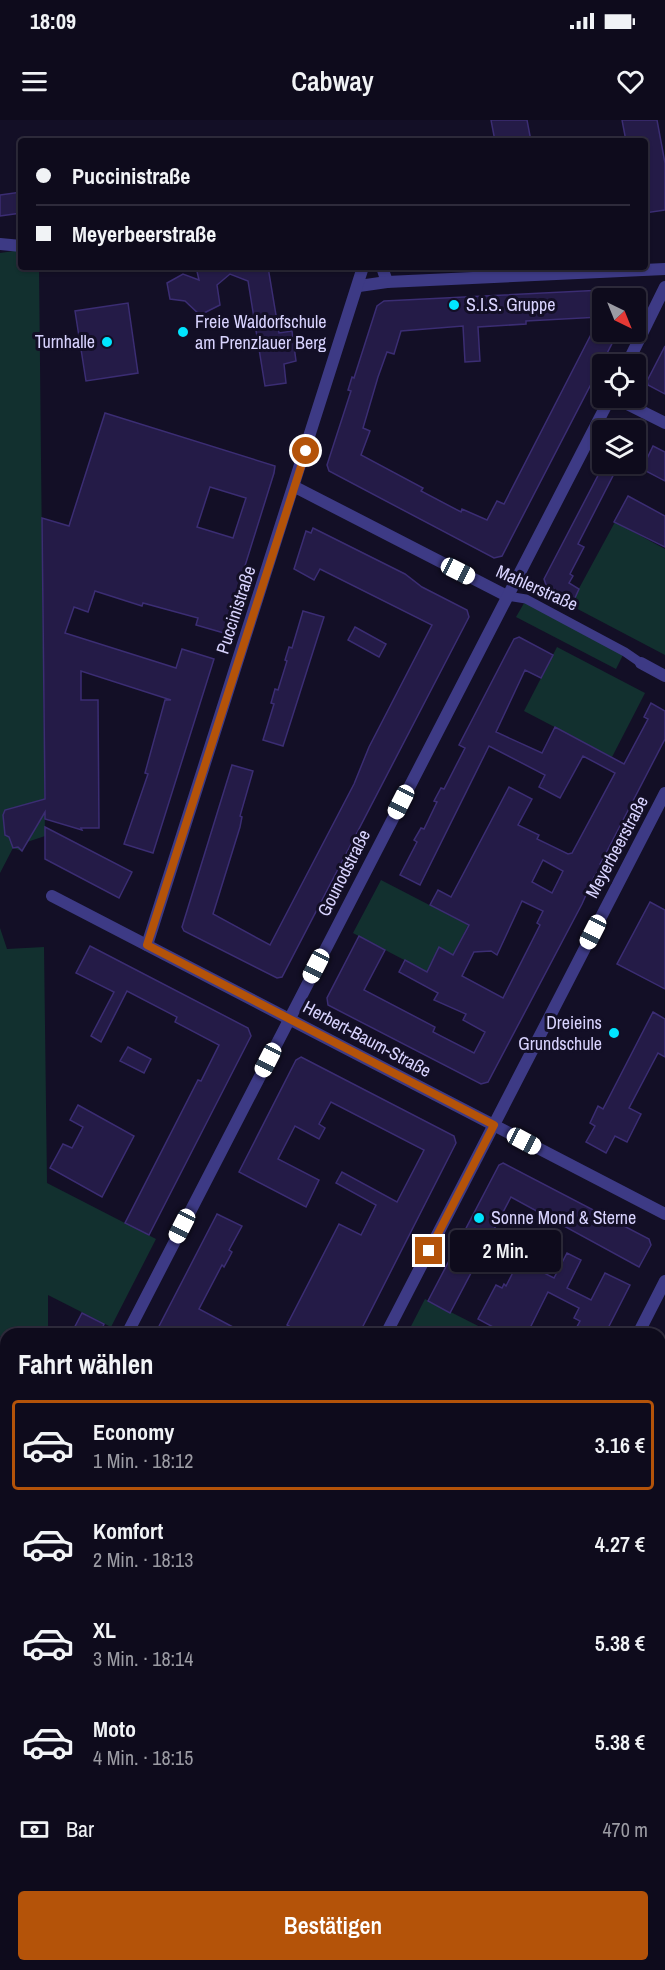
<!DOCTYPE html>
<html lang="de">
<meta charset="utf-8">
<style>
:root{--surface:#0e0b1c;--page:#171425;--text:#f1f3f6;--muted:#9b9ba3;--line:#2e2b3b;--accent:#b45309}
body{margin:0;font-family:"Archivo Narrow",sans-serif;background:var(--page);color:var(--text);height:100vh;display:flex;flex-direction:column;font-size:22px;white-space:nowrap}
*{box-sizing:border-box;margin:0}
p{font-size:20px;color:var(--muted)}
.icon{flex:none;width:33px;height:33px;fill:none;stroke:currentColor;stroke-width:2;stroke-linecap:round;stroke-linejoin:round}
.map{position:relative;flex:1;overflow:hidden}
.details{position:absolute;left:0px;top:1208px;width:666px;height:644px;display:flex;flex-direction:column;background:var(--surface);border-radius:18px 18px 0 0;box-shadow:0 2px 4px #0004,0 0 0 2px var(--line)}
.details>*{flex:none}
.banner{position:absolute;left:18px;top:18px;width:630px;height:132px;border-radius:6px;box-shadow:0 2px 4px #0004,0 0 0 2px var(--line);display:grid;align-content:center;height:132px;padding:0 18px;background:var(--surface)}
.needle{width:39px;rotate:137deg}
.fabs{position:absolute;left:592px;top:168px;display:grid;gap:12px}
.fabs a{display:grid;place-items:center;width:54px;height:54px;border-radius:6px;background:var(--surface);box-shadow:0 2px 4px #0004,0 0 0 2px var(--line);font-size:30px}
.end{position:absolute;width:27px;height:27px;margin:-14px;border:8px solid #b45309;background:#fff;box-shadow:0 0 0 3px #fff}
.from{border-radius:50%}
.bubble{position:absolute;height:42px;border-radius:6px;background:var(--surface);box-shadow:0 2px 4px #0004,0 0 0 2px var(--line);font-size:20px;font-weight:600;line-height:42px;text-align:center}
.car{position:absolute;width:18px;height:36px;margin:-18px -9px;border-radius:8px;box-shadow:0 0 4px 2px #0007;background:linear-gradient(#fff 24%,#345 0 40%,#fff 0 76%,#345 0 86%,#fff 0)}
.banner b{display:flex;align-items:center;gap:21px;height:57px;font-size:22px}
.banner b+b{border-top:2px solid var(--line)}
.banner i{width:15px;height:15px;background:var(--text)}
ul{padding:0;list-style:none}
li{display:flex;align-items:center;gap:18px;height:90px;margin:0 12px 9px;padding:0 6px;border:3px solid transparent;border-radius:6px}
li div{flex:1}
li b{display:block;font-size:22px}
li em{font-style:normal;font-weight:600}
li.selected{border-color:var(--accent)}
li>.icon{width:54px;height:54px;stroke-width:1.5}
h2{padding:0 18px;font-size:27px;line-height:72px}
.pay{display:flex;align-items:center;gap:15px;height:66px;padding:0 18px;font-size:22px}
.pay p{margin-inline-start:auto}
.cta{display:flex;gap:12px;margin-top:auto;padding:12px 18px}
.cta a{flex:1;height:69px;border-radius:6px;background:var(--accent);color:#fff;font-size:24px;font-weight:600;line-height:69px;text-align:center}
.status{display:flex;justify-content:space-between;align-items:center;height:42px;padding:0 30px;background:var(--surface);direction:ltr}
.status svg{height:16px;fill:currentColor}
header{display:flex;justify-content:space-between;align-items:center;height:78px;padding:0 18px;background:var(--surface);font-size:27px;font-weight:600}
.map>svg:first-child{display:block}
.green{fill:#12302f}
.building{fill:#241b47;stroke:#3b2d73;stroke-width:1.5;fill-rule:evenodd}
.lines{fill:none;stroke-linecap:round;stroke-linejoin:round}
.pedestrian{stroke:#3d3a85;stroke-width:9}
.minor{stroke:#3d3a85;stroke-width:12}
.primary{stroke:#c25bff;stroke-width:15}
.tram{stroke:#00e5ff;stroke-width:1.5}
.route{stroke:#b45309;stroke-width:8}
.poi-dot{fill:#00e5ff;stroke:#130f26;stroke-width:2}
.labels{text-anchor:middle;stroke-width:6;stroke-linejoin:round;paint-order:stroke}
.poi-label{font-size:18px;fill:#d9d4ff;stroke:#130f26;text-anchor:start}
.street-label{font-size:18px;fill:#d9d4ff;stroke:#130f26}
</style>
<div class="status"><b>18:09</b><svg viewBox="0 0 49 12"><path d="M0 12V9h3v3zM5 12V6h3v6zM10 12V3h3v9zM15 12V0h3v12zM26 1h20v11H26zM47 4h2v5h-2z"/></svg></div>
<header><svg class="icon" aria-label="menu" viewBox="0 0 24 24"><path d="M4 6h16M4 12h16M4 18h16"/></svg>Cabway<svg class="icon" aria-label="heart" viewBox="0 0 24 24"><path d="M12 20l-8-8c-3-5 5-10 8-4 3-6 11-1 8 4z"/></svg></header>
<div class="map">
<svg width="665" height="1850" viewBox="0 0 665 1850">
<rect width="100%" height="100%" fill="#130f26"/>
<g class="green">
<path d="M21 130V147H39L45 716 27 722 22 731 13 728 0 753V133Z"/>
<path d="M615 402 665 429V535L570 485Z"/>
<path d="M527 478 626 529 616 549 516 497Z"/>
<path d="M557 527 645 573 612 637 524 591Z"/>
<path d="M381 760 468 805 453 835 439 828 427 852 353 813Z"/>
<path d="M0 808 7 829 44 827 47 1063 156 1119 111 1207 48 1175V1213L6 1214V1219L0 1216Z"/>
<path d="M425 1179 492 1213 407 1214Z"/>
<path d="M0 1387 6 1391V1479L0 1476Z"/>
</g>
<g class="building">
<path d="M491 0H527L531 21H495Z"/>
<path d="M622 0H657L665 43V90L645 93V21H626Z"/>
<path d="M21 72V93L0 96V75Z"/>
<path d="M196 147H268L279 213 292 211 296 241 284 244 286 263 265 266 248 161 230 154 217 165 220 185 200 195 185 181 170 179 167 163 183 154 199 160Z"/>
<path d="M603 170V212H618L502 436 494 438 329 351 327 345 351 271 348 270 352 257 354 258 377 186 384 181ZM600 197 504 384 497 381 487 400 462 389 461 392 421 371 423 368 361 335 370 311 363 308 378 257 387 232 394 234 401 211 463 206 465 242 480 241 478 207 526 204V201Z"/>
<path d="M128 183 138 253 86 261 75 191Z"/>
<path d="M665 226V274L648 265 647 261Z"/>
<path d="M105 293 275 346 274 353 224 513 196 505 198 498 143 483 142 486 95 471 88 492 74 487 65 513 176 548 182 529 214 539 153 733 124 724 148 654 145 653 165 580H171L81 551V580H98L99 708H81L82 710 45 699V692L22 731 18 727 13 728 9 717 5 715 3 695 5 690 45 679 42 398 69 406ZM210 367 246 378 233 418 197 407Z"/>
<path d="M653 326 665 332V361L642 349Z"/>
<path d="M604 344H619L578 424 584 427 570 454 573 456 569 463 579 469 574 480 546 465 544 459Z"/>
<path d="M628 376 665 396V427L614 402Z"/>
<path d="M313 408 405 454 422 467 467 490 469 497 282 857 277 858 184 811 182 807 232 645 253 651 240 696 242 697 240 707 213 794 270 825 354 664 369 627 432 505 320 449 314 460 294 449 306 411 311 413Z"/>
<path d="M303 491 324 497 283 626 263 620 274 584 271 583 275 569 278 570 287 541 285 540 289 527 292 528Z"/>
<path d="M355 507 386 524 379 537 348 520Z"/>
<path d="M519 517 553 535 541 558 525 550 496 612 542 633 555 607 624 644 648 599 644 597 651 583 665 591V619L605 735 600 744 602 746 594 757 582 784 488 962 481 964 328 885 327 878 359 816 385 830 364 870 435 907 433 912 474 933 485 912 463 900 466 894 434 880 438 873 399 852 405 840 427 852 439 827 453 835 469 805 430 785 438 770 451 777 509 667 532 679 518 705 539 715 537 719 568 734 572 733 615 653 583 636 560 678 539 667 545 655 489 626 420 765 400 755 417 722 414 720 421 708 424 709 437 682 434 681 441 668 444 669 465 628 459 625 473 598 514 519ZM543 740 563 751 552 773 532 762ZM522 781 543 791 537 803 540 805 503 878 462 856 474 832 491 831 497 835Z"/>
<path d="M45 707 132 752 119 778 45 739Z"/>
<path d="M650 782 665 790V869L617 844Z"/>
<path d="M90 826 248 908 251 916 149 1115 125 1103 198 960 201 961 219 925 175 902 177 897 127 871 101 922 91 916 114 872 76 853Z"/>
<path d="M653 892 665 899V937L658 933 629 988 641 994 627 1022 615 1016 606 1033 586 1022 595 1006 590 1003 598 986 603 989Z"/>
<path d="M128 927 151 939 144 953 120 941Z"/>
<path d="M301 937 454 1016 456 1023 359 1214H303L287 1205 339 1104 361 1115 376 1085 336 1063 342 1052 397 1082 424 1030 331 982 319 1004 325 1008 319 1019 295 1006 278 1039 319 1060 306 1087 239 1052 296 940Z"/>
<path d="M78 985 134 1016 102 1077 50 1048 63 1024 72 1028 83 1007 70 1000Z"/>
<path d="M503 1043 649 1119 651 1125 639 1147 511 1077 450 1193 428 1181 499 1045Z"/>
<path d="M217 1094 242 1106 229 1130 232 1132 224 1147 222 1145 199 1189 246 1214H155Z"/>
<path d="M532 1115 544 1122 532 1147 554 1158 567 1133 581 1140 567 1168 591 1180 605 1153 630 1165 605 1214H573L580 1201 574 1198 579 1188 548 1172 527 1214H506L478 1199 496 1165 502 1168 504 1164 506 1166Z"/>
<path d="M82 1193 104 1204 100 1214H71Z"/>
</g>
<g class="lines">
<path class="pedestrian" d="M507 476 526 479 625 532 641 543"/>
<g class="minor">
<path d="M0 124 21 126"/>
<path d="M382 147 387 162"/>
<path d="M359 166 387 162 665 149"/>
<path d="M627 244 665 167"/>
<path d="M615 278 665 303"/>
<path d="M295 367 507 476"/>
<path d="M641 543 665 556"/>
<path d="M52 776 665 1094"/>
<path d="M147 825 363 147"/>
<path d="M127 1214 610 278"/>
<path d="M386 1214 665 673"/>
<path d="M638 1214 665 1161"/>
<path d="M0 1240 6 1243"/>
<path d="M0 1328 6 1316"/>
<path d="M660 1581 665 1583"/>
<path d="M149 1845 159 1850"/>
<path d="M58 1850 60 1845"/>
<path d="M307 1850 310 1845"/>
</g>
<g class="primary">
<path d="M660 1736 665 1726"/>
<path d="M660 1779 665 1769"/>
<path d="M601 1850 603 1845"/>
<path d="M623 1850 626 1845"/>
</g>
<g class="tram">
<path d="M660 1743 665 1734"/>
<path d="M660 1758 665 1748"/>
<path d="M605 1850 608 1845"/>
</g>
</g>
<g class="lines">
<path class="route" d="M306 331 147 825 494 1005 429 1131"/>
</g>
<g class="poi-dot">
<circle cx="454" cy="185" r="6"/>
<circle cx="183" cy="212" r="6"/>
<circle cx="107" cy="222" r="6"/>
<circle cx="614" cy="913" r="6"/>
<circle cx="479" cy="1098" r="6"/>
</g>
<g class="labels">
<g class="poi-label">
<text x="466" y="191">S.I.S. Gruppe</text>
<text x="195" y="208">Freie Waldorfschule<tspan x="195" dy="21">am Prenzlauer Berg</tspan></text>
<text x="95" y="228" text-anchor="end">Turnhalle</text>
<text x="602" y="909" text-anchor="end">Dreieins<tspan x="602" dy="21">Grundschule</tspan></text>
<text x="491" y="1104">Sonne Mond &amp; Sterne</text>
</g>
<g class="street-label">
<text transform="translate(537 468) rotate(24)" y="6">Mahlerstraße</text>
<text transform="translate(236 490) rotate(-72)" y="6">Puccinistraße</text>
<text transform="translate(617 727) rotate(-62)" y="6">Meyerbeerstraße</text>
<text transform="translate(344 753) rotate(-63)" y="6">Gounodstraße</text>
<text transform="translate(367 919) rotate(28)" y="6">Herbert-Baum-Straße</text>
</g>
</g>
</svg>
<div class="fabs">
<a><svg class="needle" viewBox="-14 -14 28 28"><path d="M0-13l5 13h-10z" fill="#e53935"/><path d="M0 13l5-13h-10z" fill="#9b9ba3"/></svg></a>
<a><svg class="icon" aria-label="locate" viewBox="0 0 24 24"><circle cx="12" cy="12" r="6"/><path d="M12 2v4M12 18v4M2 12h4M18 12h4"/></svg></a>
<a><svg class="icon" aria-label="layers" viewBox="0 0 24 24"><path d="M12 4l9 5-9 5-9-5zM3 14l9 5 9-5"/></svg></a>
</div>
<i class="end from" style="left:306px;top:331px"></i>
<i class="end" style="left:429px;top:1131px"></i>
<div class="bubble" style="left:450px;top:1110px;width:111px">2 Min.</div>
<i class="car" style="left:458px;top:451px;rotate:117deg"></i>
<i class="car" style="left:401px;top:682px;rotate:207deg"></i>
<i class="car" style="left:593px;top:812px;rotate:207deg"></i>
<i class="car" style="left:316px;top:846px;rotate:207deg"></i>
<i class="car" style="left:268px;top:940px;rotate:207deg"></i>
<i class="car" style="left:524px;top:1021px;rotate:118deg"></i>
<i class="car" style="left:182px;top:1106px;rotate:207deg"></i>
<div class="banner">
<b><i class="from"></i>Puccinistraße</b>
<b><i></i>Meyerbeerstraße</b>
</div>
<section class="details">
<h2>Fahrt wählen</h2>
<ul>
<li class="selected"><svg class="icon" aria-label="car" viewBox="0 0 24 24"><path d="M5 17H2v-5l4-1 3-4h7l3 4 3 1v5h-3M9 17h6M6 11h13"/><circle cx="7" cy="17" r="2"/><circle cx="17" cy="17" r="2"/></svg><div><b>Economy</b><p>1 Min. · 18:12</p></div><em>3.16 €</em></li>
<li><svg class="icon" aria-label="car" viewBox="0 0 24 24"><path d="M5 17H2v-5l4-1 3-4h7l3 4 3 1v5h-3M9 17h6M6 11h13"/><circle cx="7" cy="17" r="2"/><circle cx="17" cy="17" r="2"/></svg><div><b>Komfort</b><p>2 Min. · 18:13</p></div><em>4.27 €</em></li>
<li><svg class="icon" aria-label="car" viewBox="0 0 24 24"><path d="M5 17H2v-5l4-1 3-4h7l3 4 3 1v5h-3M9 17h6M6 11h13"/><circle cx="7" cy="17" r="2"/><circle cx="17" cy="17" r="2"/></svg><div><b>XL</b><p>3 Min. · 18:14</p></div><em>5.38 €</em></li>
<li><svg class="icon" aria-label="car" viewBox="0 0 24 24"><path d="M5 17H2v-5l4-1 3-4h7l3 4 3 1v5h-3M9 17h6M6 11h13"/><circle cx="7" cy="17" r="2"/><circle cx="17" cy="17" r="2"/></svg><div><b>Moto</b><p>4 Min. · 18:15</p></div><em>5.38 €</em></li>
</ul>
<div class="pay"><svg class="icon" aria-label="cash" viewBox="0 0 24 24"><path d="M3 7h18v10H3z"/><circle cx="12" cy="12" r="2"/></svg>Bar<p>470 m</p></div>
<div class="cta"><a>Bestätigen</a></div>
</section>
</div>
